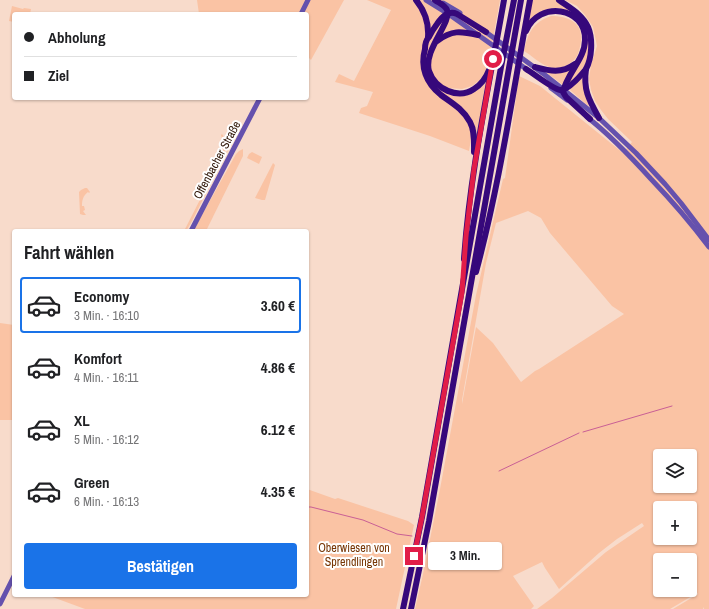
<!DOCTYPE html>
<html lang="de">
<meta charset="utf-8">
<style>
:root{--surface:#fff;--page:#f6f6f6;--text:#202124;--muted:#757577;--line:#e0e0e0;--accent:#1a73e8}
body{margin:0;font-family:"Archivo Narrow",sans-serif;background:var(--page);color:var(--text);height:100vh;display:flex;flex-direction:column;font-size:15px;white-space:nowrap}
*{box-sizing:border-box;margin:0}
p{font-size:13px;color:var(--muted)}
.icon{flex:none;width:22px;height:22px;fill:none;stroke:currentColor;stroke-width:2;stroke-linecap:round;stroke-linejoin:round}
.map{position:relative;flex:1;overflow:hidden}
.drawer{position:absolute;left:12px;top:229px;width:297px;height:368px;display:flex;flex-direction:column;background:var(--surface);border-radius:4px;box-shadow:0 1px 3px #0004}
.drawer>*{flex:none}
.banner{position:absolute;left:12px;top:12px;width:297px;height:88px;border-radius:4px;box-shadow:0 1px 3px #0004;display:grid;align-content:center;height:88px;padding:0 12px;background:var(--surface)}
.tools{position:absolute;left:653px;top:449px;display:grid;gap:8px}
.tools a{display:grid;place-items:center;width:44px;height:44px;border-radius:4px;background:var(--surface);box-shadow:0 1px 3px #0004;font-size:20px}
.end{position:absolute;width:18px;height:18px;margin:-9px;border:5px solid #e11d48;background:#fff;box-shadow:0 0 0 2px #fff}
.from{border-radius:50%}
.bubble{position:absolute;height:28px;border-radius:4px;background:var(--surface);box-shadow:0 1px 3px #0004;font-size:13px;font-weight:800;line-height:28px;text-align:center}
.banner b{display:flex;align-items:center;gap:14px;height:38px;font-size:15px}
.banner b+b{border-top:1px solid var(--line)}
.banner i{width:10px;height:10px;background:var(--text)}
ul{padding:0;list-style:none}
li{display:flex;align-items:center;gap:12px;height:56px;margin:0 8px 6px;padding:0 4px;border:2px solid transparent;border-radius:4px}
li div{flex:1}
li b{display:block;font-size:15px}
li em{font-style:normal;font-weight:800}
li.active{border-color:var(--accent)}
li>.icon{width:36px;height:36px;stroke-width:1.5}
h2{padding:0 12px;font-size:18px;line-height:48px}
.primary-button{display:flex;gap:8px;margin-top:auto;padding:8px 12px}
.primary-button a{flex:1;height:46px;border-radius:4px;background:var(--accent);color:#fff;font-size:16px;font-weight:800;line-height:46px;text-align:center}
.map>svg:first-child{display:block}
.green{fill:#fac3a4;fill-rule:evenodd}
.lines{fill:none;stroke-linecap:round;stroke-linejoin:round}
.stream{stroke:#c95f95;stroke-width:1}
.secondary{stroke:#6551ad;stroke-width:5}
.highway{stroke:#36087b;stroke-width:6}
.route{stroke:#e11d48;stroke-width:5}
.labels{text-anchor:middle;stroke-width:4;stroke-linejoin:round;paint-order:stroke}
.street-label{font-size:12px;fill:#2e1405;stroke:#fff}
.park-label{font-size:12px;fill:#773605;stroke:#fff}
</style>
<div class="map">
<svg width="709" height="609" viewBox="0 0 709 609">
<rect width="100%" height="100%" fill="#f8dbcb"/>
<g class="green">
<path d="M197 0H344L311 60 307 56V14H199Z"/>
<path d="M367 0H500L489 61 486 71 481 79 472 86 462 89 448 88 445 91 463 94 487 78 477 133C473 120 467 111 456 102L462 114 468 124 472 133 469 151 430 136 359 113 361 108 367 106 373 92 335 82 339 74 354 81 391 10Z"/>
<path d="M532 0H557L573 12 586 27 590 47 586 63 580 72 568 85 587 39C584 33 575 16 571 12 560 5 542 8 533 17 531 19 529 22 527 24Z"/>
<path d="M565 0H709V609H704L703 607V609H673L698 594 697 593 670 609H537L552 598 606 552 644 526 642 523 617 539 599 553 559 589 545 568 542 562 513 576 534 606 531 609H415L423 574 440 489 476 295 503 179 505 178 519 76 540 86 623 153 632 142 608 119 601 110 595 101 591 90 589 79 591 65 597 46 593 27 585 15 577 6ZM528 211 541 218 550 233 612 306 624 314 539 369 535 371 521 382 493 343 476 327 462 404V400L486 263 496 223ZM660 456H690V486H660ZM660 508H690V538H660ZM660 560H690V590H660Z"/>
<path d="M12 6 23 9 24 8 31 9 30 14H14V22L9 21Z"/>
<path d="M551 16C568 16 583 22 581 41 580 47 579 54 575 59 569 66 556 71 547 66 539 63 531 55 524 51 528 33 533 22 551 16Z"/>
<path d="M572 67 563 85 547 73Z"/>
<path d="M583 75 589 105 588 106 570 90V89Z"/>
<path d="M222 134C233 147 218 168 211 181L208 184 214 170 215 160 223 142 221 135Z"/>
<path d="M228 141 229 149 226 154 191 223 186 231H184L207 186 212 182 227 151Z"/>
<path d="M243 149V156L206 231H193L236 154 239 151Z"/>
<path d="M252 152 262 157 259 164 247 158 249 154Z"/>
<path d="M273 163 275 165 265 200H262L255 198Z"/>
<path d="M85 188H87L90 192 89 193 88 192C83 196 82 200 82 206H84L85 210 83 211 86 215H83L80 214 79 192 81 190Z"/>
<path d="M0 323 14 325V420H0Z"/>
<path d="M307 489 335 499 338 498 408 521 414 525 396 609H85L47 595H307Z"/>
</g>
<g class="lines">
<g class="stream">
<path d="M583 432 672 406"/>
<path d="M499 471 579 433"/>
<path d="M307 507H311L363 520 397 534 412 536"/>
</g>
<g class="secondary">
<path d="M426 0 447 13 529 71"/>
<path d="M443 3 460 13"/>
<path d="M301 14 308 0"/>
<path d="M483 30 545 75 599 118 636 153 665 184 681 203 709 240"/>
<path d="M551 88 567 100"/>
<path d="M587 117C610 135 631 157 651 179 672 201 691 223 709 247"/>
<path d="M191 231 260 98"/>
<path d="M0 604 14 576"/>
</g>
<g class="highway">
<path d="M416 0C425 11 429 22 428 37"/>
<path d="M435 0C439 3 445 5 447 10 452 23 423 50 429 71 435 89 458 100 474 89 482 84 486 78 489 70"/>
<path d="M526 31C539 0 586 7 585 40 585 59 567 73 563 92L566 97 590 119"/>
<path d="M437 41C452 30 460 31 478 35"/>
<path d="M535 67C550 71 561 74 575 64"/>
<path d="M526 69C533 73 553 89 560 90 565 90 570 86 573 83 578 79 582 74 586 69 592 58 593 39 588 27 582 14 570 8 559 0"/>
<path d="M586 69C583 90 589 100 599 118"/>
<path d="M474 152C474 142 475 131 470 122 463 109 452 103 441 95 426 83 420 67 425 49 425 45 426 40 429 37 431 33 434 28 437 24 442 17 448 10 457 14L486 32"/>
<path d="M464 259C470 171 489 86 504 0"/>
<path d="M476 272C500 183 513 91 530 0"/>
<path d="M403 609 422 517 501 67 514 0"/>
<path d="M411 609 429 521 521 0"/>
</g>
</g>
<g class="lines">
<path class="route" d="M414 556 422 517 462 292 466 236 474 169 493 59"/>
</g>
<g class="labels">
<g class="street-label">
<text transform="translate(217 160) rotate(-62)" y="4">Offenbacher Straße</text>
</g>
<g class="park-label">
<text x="354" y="552">Oberwiesen von<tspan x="354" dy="14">Sprendlingen</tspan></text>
</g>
</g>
</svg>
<div class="tools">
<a><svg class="icon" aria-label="layers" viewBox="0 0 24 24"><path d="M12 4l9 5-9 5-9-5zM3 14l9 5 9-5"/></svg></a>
<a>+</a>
<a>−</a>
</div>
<i class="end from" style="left:493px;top:59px"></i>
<i class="end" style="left:414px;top:556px"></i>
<div class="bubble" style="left:428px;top:542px;width:74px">3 Min.</div>
<div class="banner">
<b><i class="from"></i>Abholung</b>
<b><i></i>Ziel</b>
</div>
<section class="drawer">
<h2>Fahrt wählen</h2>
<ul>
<li class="active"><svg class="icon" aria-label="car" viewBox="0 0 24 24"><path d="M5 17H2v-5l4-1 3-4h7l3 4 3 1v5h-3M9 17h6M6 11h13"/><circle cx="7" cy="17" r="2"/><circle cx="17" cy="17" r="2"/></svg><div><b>Economy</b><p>3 Min. · 16:10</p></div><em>3.60 €</em></li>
<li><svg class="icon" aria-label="car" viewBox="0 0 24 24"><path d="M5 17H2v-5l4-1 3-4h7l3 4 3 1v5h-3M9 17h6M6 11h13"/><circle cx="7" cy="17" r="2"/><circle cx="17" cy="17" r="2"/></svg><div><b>Komfort</b><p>4 Min. · 16:11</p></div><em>4.86 €</em></li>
<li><svg class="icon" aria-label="car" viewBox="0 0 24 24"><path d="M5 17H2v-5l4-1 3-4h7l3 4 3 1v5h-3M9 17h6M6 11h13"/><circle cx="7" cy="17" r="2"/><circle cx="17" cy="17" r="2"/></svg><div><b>XL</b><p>5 Min. · 16:12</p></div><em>6.12 €</em></li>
<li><svg class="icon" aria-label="car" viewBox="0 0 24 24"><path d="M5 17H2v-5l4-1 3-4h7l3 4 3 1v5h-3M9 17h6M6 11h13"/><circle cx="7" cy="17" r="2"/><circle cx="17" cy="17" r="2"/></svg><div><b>Green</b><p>6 Min. · 16:13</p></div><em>4.35 €</em></li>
</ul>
<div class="primary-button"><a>Bestätigen</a></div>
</section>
</div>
